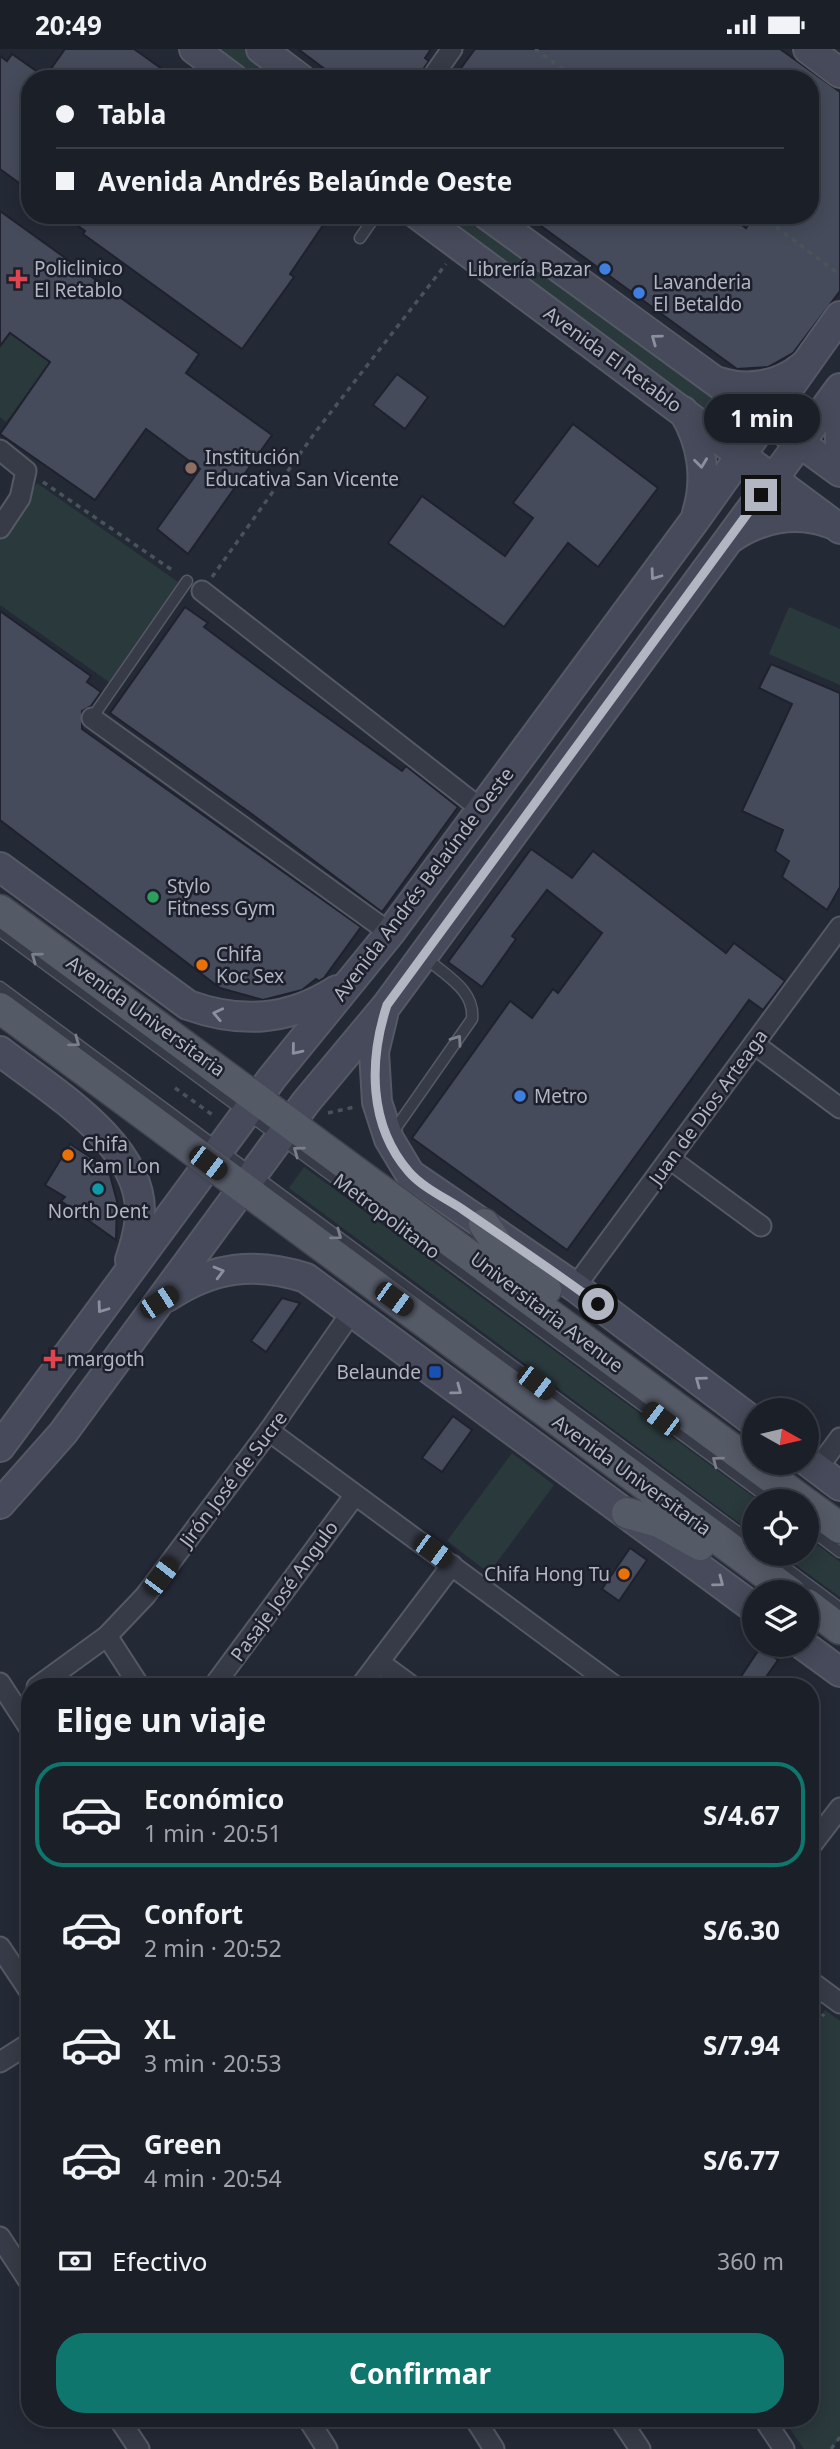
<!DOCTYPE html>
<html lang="es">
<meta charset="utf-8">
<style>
:root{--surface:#1b1f28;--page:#282c34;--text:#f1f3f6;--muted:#a0a2a8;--line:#393d45;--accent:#0f766e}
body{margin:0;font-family:"Noto Sans",sans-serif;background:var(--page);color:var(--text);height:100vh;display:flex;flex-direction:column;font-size:26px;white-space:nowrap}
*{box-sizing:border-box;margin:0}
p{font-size:23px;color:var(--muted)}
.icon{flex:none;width:38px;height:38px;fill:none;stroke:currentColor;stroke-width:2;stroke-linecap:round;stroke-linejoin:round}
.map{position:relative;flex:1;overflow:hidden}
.sheet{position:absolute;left:21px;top:1629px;width:798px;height:749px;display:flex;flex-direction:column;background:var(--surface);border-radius:28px;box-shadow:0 4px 18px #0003,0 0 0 2px var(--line)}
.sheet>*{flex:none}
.guide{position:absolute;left:21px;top:21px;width:798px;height:154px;border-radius:28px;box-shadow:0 4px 18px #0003,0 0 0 2px var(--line);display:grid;align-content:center;height:154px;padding:0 35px;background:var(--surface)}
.needle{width:46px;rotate:98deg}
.fabs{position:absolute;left:742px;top:1349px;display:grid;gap:14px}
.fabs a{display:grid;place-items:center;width:77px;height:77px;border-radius:50%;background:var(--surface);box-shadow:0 4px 18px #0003,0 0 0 2px var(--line);font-size:35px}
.end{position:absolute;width:32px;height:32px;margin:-16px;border:9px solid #b2b6c3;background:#111;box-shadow:0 0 0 4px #111}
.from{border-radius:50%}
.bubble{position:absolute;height:49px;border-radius:24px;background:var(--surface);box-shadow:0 4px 18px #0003,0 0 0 2px var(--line);font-size:23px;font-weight:700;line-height:49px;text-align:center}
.car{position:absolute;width:21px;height:42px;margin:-21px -10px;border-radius:9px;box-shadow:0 0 5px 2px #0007;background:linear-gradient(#222 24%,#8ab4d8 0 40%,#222 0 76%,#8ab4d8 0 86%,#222 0)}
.guide b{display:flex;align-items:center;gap:24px;height:66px;font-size:26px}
.guide b+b{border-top:2px solid var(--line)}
.guide i{width:18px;height:18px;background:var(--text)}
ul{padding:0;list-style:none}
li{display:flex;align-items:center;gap:21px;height:105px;margin:0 14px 10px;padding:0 21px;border:4px solid transparent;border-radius:28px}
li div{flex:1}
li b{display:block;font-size:26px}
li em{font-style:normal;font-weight:700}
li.on{border-color:var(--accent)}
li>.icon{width:63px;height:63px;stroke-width:1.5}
h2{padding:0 35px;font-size:32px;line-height:84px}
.pay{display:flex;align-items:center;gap:18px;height:77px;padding:0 35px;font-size:26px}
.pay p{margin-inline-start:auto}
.cta{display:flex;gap:14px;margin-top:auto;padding:14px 35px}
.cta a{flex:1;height:80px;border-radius:28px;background:var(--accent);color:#fff;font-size:28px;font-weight:700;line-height:80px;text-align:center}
.status{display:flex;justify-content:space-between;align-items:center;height:49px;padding:0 35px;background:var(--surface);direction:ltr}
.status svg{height:19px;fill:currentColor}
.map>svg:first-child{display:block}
.green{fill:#2a393c}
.building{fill:#464b5b;stroke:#1f222e;stroke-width:2}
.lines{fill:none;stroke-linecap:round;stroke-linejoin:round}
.lane-casing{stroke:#555965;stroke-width:13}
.street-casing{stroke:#555965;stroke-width:23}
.secondary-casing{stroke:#555965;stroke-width:32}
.primary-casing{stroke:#414450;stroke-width:33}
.path{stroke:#485459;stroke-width:3.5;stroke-dasharray:5 5;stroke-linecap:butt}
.lane{stroke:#373b47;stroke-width:10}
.street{stroke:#373b47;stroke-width:19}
.secondary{stroke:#464a5a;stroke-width:28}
.primary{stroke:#555a67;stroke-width:30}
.oneway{stroke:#8c909e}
.oneway2{stroke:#7b7f8b}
.route{stroke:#b2b6c3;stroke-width:9}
.shop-dot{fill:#3f7fe0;stroke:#1d202c;stroke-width:2.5}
.health-dot{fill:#e0444e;stroke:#1d202c;stroke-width:2.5}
.education-dot{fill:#8d6e63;stroke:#1d202c;stroke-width:2.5}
.leisure-dot{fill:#2e9e5b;stroke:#1d202c;stroke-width:2.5}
.food-dot{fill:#e8710a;stroke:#1d202c;stroke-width:2.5}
.culture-dot{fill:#0f9aa8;stroke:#1d202c;stroke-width:2.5}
.transit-dot{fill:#1a4fb4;stroke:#1d202c;stroke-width:2.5}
.labels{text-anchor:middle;stroke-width:5;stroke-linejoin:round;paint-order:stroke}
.poi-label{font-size:19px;fill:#b2b6c3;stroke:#1d202c;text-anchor:start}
.street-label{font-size:19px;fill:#b2b6c3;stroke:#1d202c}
</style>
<div class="status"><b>20:49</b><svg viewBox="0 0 49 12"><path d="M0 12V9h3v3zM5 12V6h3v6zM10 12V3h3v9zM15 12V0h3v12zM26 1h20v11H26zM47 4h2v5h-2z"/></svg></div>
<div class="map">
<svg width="840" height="2400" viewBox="0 0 840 2400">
<rect width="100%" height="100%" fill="#242936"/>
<g class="green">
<path d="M216 0H252L292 30H255Z"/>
<path d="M437 166H475L756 375 742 394Z"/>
<path d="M10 284 50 313 6 373 0 368V297Z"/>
<path d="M37 434 178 533 109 633 0 556V488Z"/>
<path d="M789 558 840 580V636L769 605Z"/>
<path d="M304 1118 759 1452H754V1485L289 1139Z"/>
<path d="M512 1404 554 1436 489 1524 447 1492Z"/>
<path d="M807 1488 840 1513V1548L781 1505H807Z"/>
<path d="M825 1961 840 1972V2389L832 2400H804L783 2370H810V1979Z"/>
</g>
<g class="building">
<path d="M65 0H134L176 30H30V142L0 120V7L7 12 12 5 45 28Z"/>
<path d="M298 0H431L425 9 429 12 416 30H338Z"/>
<path d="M475 0H780L840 43V242L793 304 768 318 737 320 526 166H728L746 179 755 166H810V30H453Z"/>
<path d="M0 162 199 305 186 324 272 386 188 505 157 480 200 420 146 380 95 451 0 385 50 313 10 284 0 297Z"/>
<path d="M63 166H330L290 225 294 228 242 300 83 185 85 182Z"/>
<path d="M397 325 428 348 405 380 373 356Z"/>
<path d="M573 375 658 439 598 518 568 494 504 578 388 494 422 447 505 507 533 469 513 454Z"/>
<path d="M185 558 208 574 204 578 286 639 402 722 406 717 458 758 382 863 249 763 110 664Z"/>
<path d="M0 562 91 627 87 633 101 643 91 657 82 662V680L361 878 324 929 319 932 316 930 302 941 263 951 220 939 0 771Z"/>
<path d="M771 615 840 644V838L827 861 782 828 789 812 775 802 783 781 742 762 792 655 759 639Z"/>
<path d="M531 800 572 829 593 802 726 904 734 894 785 932 763 961 749 951 567 1201 412 1089 510 952 532 969 553 940 558 944 602 884 547 841 512 887 516 890 482 938 448 913Z"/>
<path d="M70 1095 104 1117 110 1126 117 1152 116 1191 61 1152 65 1148 45 1136Z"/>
<path d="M282 1249 300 1254 266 1303 251 1292Z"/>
<path d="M453 1367 472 1381 442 1423 422 1409Z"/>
<path d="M630 1499 647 1511 619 1552 602 1540Z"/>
<path d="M760 1599 778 1611 759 1638H734Z"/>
</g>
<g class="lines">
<g class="lane-casing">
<g id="lane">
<path d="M360 189 376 166"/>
<path d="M92 669 187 532"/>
<path d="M0 882 772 1452"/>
<path d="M0 938 754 1495"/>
<path d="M393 1083 472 970C475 941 446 927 426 909"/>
<path d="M807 1478 840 1503"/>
<path d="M767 1505 840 1559"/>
</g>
</g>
<g class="street-casing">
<g id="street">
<path d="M431 30 452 0"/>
<path d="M0 401 26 422 20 449 0 479"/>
<path d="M202 542 481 760"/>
<path d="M92 669 390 884"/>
<path d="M754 995 840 1059"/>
<path d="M670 1110 761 1177"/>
<path d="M575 1238 840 878"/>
<path d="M269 1382 616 1638"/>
<path d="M817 1420 840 1389"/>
<path d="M107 1587 140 1638"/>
<path d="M379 1613 413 1638"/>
<path d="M0 1634 30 1680"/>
<path d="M37 1638 107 1587 145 1547 269 1382 351 1264"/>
<path d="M213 1638 355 1446"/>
<path d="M360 1638 452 1516"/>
<path d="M810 1798 840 1759"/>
<path d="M0 1898 30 1943"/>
<path d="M810 1932 840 1954"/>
<path d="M0 2013 30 1994"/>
<path d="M0 2188 30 2234"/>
<path d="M119 2370 139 2400"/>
<path d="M308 2370 327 2400"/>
<path d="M475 2370 494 2400"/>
<path d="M620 2370 640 2400"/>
<path d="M764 2370 784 2400"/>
</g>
</g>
<g class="secondary-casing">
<g id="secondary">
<path d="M194 0 234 30"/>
<path d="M261 0 301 30"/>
<path d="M808 0 840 24"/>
<path d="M418 166 840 480"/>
<path d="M487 166 840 423"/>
<path d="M719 333C747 342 779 337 802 318"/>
<path d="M840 361V395"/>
<path d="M683 362C702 393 708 429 697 464"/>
<path d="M731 489C760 469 795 462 829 474"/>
<path d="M0 818 188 956C241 975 289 972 337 941"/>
<path d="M383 966 374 1003 377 1053 389 1090 410 1125 575 1238 754 1373"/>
<path d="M0 1002C48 1040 142 1094 140 1164 140 1180 135 1196 130 1211"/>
<path d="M167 1248C212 1218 255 1212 306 1229L754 1559"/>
<path d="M0 1398 272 1029 390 884 695 471 840 267"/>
<path d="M807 1412 840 1437"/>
<path d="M0 1455 63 1384 306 1053 387 956 840 339"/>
<path d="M803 1596 840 1623"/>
</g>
</g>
<g class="primary-casing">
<g id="primary">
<path d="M0 861 803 1452"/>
<path d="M0 959 791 1544"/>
<path d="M484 1175 500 1199 546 1241"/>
<path d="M807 1455 840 1479"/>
<path d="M627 1464 659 1473 700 1496"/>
<path d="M807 1555 840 1580"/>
</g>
</g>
<g class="path">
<path d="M535 0 576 30"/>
<path d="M760 166 840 226"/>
<path d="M43 433 175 523"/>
<path d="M212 528 317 381 446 215"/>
<path d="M175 1039 214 1067"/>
<path d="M328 1064 355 1058"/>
<path d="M810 1983 824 1965"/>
<path d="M831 2400 840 2388"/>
</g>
<use href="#lane" class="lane"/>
<use href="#street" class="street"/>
<use href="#secondary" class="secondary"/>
<use href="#primary" class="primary"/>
</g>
<defs><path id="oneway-chevron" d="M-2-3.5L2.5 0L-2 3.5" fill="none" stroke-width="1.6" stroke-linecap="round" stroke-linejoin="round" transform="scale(1.75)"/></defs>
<g class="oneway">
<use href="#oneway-chevron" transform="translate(656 290) rotate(-144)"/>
<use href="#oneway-chevron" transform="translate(701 414) rotate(83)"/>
<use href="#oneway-chevron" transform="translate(655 526) rotate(126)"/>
<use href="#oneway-chevron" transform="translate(218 965) rotate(-168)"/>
<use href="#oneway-chevron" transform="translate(296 1001) rotate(129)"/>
<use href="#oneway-chevron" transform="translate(219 1223) rotate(-15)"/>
<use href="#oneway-chevron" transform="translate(102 1259) rotate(126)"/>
<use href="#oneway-chevron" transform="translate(700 1332) rotate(-143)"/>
<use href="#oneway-chevron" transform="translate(457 1341) rotate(36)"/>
<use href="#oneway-chevron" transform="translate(719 1533) rotate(37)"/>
</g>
<g class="oneway2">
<use href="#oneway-chevron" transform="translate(36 908) rotate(-144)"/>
<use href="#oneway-chevron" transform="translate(457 991) rotate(-55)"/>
<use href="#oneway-chevron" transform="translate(75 993) rotate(36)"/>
<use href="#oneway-chevron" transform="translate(298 1102) rotate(-144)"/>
<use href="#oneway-chevron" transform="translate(337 1186) rotate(36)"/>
<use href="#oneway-chevron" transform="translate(717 1412) rotate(-143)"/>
</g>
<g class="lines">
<path class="route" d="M598 1255C554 1222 507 1191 462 1160 445 1149 422 1138 409 1123 368 1076 369 1011 387 956L761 446"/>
</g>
<g class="shop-dot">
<circle cx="605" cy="220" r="7"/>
<circle cx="639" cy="244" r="7"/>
<circle cx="520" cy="1047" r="7"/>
</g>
<g class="health-dot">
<path d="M14.5 219.5h7v7h7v7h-7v7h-7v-7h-7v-7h7z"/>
<path d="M49.5 1299.5h7v7h7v7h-7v7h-7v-7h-7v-7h7z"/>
</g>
<circle class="education-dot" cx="191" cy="419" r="7"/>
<circle class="leisure-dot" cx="153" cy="848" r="7"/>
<g class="food-dot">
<circle cx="202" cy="916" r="7"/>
<circle cx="68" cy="1106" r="7"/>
<circle cx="624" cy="1525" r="7"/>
</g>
<circle class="culture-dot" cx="98" cy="1140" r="7"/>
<rect class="transit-dot" x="428" y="1316" width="14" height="14" rx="3.5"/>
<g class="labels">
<g class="poi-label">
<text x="34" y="226">Policlinico<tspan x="34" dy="22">El Retablo</tspan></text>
<text x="591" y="227" text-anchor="end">Librería Bazar</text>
<text x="653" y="240">Lavanderia<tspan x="653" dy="22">El Betaldo</tspan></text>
<text x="205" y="415">Institución<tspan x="205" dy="22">Educativa San Vicente</tspan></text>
<text x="167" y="844">Stylo<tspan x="167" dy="22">Fitness Gym</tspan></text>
<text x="216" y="912">Chifa<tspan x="216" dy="22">Koc Sex</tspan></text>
<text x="534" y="1054">Metro</text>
<text x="82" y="1102">Chifa<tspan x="82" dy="22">Kam Lon</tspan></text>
<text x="98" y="1169" text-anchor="middle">North Dent</text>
<text x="67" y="1317">margoth</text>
<text x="421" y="1330" text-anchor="end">Belaunde</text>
<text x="610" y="1532" text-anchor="end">Chifa Hong Tu</text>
</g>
<g class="street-label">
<text transform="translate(613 310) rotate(36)" y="7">Avenida El Retablo</text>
<text transform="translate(423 835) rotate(-53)" y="7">Avenida Andrés Belaúnde Oeste</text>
<text transform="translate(146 967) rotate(36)" y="7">Avenida Universitaria</text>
<text transform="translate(708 1058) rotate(-54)" y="7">Juan de Dios Arteaga</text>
<text transform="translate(387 1167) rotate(37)" y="7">Metropolitano</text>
<text transform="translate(547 1263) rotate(37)" y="7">Universitaria Avenue</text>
<text transform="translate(632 1426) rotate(36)" y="7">Avenida Universitaria</text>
<text transform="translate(233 1430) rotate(-53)" y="7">Jirón José de Sucre</text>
<text transform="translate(284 1542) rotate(-54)" y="7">Pasaje José Angulo</text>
</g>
</g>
</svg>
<div class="fabs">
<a><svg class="needle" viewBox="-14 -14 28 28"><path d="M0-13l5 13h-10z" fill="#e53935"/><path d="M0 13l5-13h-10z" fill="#a0a2a8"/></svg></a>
<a><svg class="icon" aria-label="locate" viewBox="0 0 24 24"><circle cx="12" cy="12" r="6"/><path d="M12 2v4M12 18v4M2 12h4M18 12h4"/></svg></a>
<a><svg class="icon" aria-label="layers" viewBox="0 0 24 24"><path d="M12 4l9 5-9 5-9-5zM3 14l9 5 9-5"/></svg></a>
</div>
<i class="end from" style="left:598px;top:1255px"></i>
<i class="end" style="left:761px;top:446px"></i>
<div class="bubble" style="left:704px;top:345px;width:116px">1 min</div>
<i class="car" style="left:208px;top:1114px;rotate:127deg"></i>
<i class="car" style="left:394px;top:1250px;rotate:126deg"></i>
<i class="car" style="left:159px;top:1253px;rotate:57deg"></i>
<i class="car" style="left:536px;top:1334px;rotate:127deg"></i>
<i class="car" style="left:661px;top:1370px;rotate:307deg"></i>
<i class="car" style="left:433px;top:1502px;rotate:126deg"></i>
<i class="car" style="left:161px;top:1527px;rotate:37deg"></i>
<div class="guide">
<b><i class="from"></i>Tabla</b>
<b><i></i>Avenida Andrés Belaúnde Oeste</b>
</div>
<section class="sheet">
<h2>Elige un viaje</h2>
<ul>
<li class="on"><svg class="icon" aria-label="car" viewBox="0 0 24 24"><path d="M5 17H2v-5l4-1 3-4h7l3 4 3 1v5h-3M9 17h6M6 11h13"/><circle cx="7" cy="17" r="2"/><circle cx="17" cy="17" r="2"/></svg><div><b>Económico</b><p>1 min · 20:51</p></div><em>S/4.67</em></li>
<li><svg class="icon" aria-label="car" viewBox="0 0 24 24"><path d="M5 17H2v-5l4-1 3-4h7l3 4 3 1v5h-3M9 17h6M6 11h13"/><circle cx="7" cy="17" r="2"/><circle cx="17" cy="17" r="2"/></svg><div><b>Confort</b><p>2 min · 20:52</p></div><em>S/6.30</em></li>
<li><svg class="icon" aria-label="car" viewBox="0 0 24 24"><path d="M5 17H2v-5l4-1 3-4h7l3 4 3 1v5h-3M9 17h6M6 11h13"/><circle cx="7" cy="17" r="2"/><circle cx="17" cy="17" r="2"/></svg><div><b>XL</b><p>3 min · 20:53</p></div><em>S/7.94</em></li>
<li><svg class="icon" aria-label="car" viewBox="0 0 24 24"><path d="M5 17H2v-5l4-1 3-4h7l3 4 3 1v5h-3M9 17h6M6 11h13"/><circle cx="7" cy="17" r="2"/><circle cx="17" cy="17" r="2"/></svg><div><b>Green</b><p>4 min · 20:54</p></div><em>S/6.77</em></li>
</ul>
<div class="pay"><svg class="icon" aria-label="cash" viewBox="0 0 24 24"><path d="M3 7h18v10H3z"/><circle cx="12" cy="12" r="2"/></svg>Efectivo<p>360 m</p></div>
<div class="cta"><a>Confirmar</a></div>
</section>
</div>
